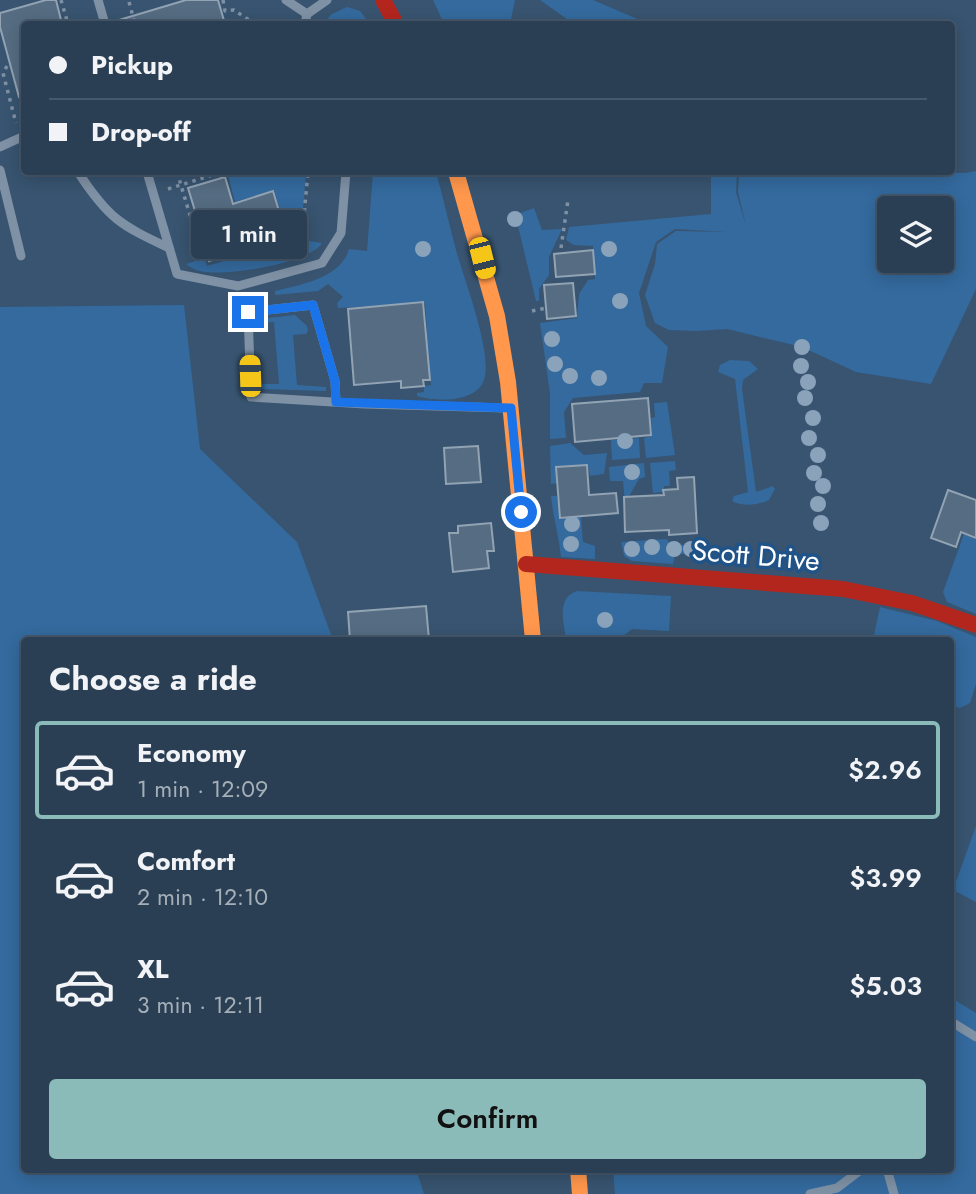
<!DOCTYPE html>
<meta charset="utf-8">
<style>
:root{--surface:#2a3f54;--page:#364a5e;--text:#f1f3f6;--muted:#a5afb8;--line:#46586b;--accent:#8bbbb9}
body{margin:0;font-family:Jost,sans-serif;background:var(--page);color:var(--text);height:100vh;display:flex;flex-direction:column;font-size:26px;white-space:nowrap}
*{box-sizing:border-box;margin:0}
p{font-size:23px;color:var(--muted)}
.icon{flex:none;width:38px;height:38px;fill:none;stroke:currentColor;stroke-width:2;stroke-linecap:round;stroke-linejoin:round}
.map{position:relative;flex:1;overflow:hidden}
.sheet{position:absolute;left:21px;top:637px;width:933px;height:536px;display:flex;flex-direction:column;background:var(--surface);border-radius:7px;box-shadow:0 4px 18px #0003,0 0 0 2px var(--line)}
.sheet>*{flex:none}
.guide{position:absolute;left:21px;top:21px;width:934px;height:154px;border-radius:7px;box-shadow:0 4px 18px #0003,0 0 0 2px var(--line);display:grid;align-content:center;height:154px;padding:0 28px;background:var(--surface)}
.tools{position:absolute;left:877px;top:196px;display:grid;gap:14px}
.tools a{display:grid;place-items:center;width:77px;height:77px;border-radius:7px;background:var(--surface);box-shadow:0 4px 18px #0003,0 0 0 2px var(--line);font-size:35px}
.end{position:absolute;width:32px;height:32px;margin:-16px;border:9px solid #1a73e8;background:#fff;box-shadow:0 0 0 4px #fff}
.from{border-radius:50%}
.bubble{position:absolute;height:49px;border-radius:7px;background:var(--surface);box-shadow:0 4px 18px #0003,0 0 0 2px var(--line);font-size:23px;font-weight:600;line-height:49px;text-align:center}
.car{position:absolute;width:21px;height:42px;margin:-21px -10px;border-radius:9px;box-shadow:0 0 5px 2px #0007;background:linear-gradient(#f5c518 24%,#345 0 40%,#f5c518 0 76%,#345 0 86%,#f5c518 0)}
.guide b{display:flex;align-items:center;gap:24px;height:66px;font-size:26px}
.guide b+b{border-top:2px solid var(--line)}
.guide i{width:18px;height:18px;background:var(--text)}
ul{padding:0;list-style:none}
li{display:flex;align-items:center;gap:21px;height:98px;margin:0 14px 10px;padding:0 14px;border:4px solid transparent;border-radius:7px}
li div{flex:1}
li b{display:block;font-size:26px}
li em{font-style:normal;font-weight:600}
li.current{border-color:var(--accent)}
li>.icon{width:63px;height:63px;stroke-width:1.5}
h2{padding:0 28px;font-size:32px;line-height:84px}
.primary-button{display:flex;gap:14px;margin-top:auto;padding:14px 28px}
.primary-button a{flex:1;height:80px;border-radius:7px;background:var(--accent);color:#111;font-size:28px;font-weight:600;line-height:80px;text-align:center}
.map>svg:first-child{display:block}
.green{fill:#346a9e;fill-rule:evenodd}
.building{fill:#556c82;stroke:#92a3b3;stroke-width:2}
.lines{fill:none;stroke-linecap:round;stroke-linejoin:round}
.path{stroke:#7f91a5;stroke-width:3.5;stroke-dasharray:3.5 5;stroke-linecap:butt}
.lane{stroke:#7f91a5;stroke-width:9}
.slow{stroke:#ff974d;stroke-width:16}
.jam{stroke:#b3261e;stroke-width:16}
.tree{fill:#8aa3bb}
.route{stroke:#1a73e8;stroke-width:9}
.labels{text-anchor:middle;stroke-width:7;stroke-linejoin:round;paint-order:stroke}
.street-label{font-size:28px;fill:#fff;stroke:#205388}
</style>
<div class="map">
<svg width="976" height="1194" viewBox="0 0 976 1194">
<rect width="100%" height="100%" fill="#385470"/>
<g class="green">
<path d="M433 0H515L510 24H444Z"/>
<path d="M540 0H593L649 24H574Z"/>
<path d="M347 7 360 11 370 24H322L332 14Z"/>
<path d="M976 171V289L931 384 856 372 802 347 727 329 697 331 669 330 655 323 645 295 655 264 657 244 676 231 728 232 675 229 656 242 639 293 646 326 668 347 662 383H644L640 392 573 398 564 412 566 438 550 439V393L540 323 577 318 579 294 588 280 595 279 593 246 574 245 566 240 569 227 711 214V172H737L736 192 746 226 738 192 739 172 965 173ZM889 208H942V261H889Z"/>
<path d="M239 172H306L303 209 282 217 274 190 235 202 228 175Z"/>
<path d="M373 172H436C443 197 449 224 456 250 464 279 493 353 484 380 476 403 435 402 417 396V393L424 392V386L431 385 428 360 420 331 427 330 425 303 338 308 337 303 343 297 328 284 318 291 275 295V291C300 285 341 278 349 249L367 251Z"/>
<path d="M534 208 542 230 562 229 549 257V275L539 289V301H536L517 222 520 213Z"/>
<path d="M300 219 303 240 322 243C310 264 223 277 200 271 195 270 190 267 186 264L204 258 207 266 289 242 284 223Z"/>
<path d="M184 305 200 449 297 542 333 640H24V1169H416L424 1194H0V307Z"/>
<path d="M295 315 307 326 308 331 306 334 293 335 297 385 326 387V391L262 389V384H279L274 322 257 323 258 319Z"/>
<path d="M730 360 749 361 758 369 743 380 742 389 756 492 773 486 775 489 769 500C759 505 742 507 732 501L734 496 748 492 735 379 718 372 720 365Z"/>
<path d="M667 402 675 455 646 458 644 438 652 436 651 418 655 417 654 403Z"/>
<path d="M630 436 631 439 639 438 640 458 612 460 611 440H618V437Z"/>
<path d="M570 443 584 455 607 453 604 474 590 476 588 465 556 466 557 483 551 484 550 446Z"/>
<path d="M675 461 676 470 669 471 670 486H664L663 492 653 493 650 463Z"/>
<path d="M644 463 645 477 639 479 625 503 623 481H610L609 467Z"/>
<path d="M551 496H557L560 518 581 516 583 542 595 546V559L561 557C559 536 553 517 551 496Z"/>
<path d="M964 534 976 539V614L947 602 943 592Z"/>
<path d="M666 539 673 545 697 544 695 554H675L673 564 632 561 624 556 621 542Z"/>
<path d="M577 591 671 596 669 631 632 629 618 640H566C564 622 556 598 577 591Z"/>
<path d="M880 607 937 621 976 637V684L970 703 960 708 950 705V640H873Z"/>
<path d="M976 826V902L953 890Z"/>
<path d="M950 997 976 1013V1194H615L613 1169H950Z"/>
</g>
<g class="building">
<path d="M46 0H56L62 24H24V96L19 97 0 27V13Z"/>
<path d="M186 0H218L225 24H119V20Z"/>
<path d="M225 177 233 204 273 191 287 238 209 261 205 247 202 248 191 213 195 211 188 188Z"/>
<path d="M593 250 595 274 556 277 554 254Z"/>
<path d="M573 283 576 316 547 319 544 285Z"/>
<path d="M423 302 430 380H423L424 386 401 388V381L354 385 348 309Z"/>
<path d="M648 398 651 435 575 442 572 404Z"/>
<path d="M478 446 481 482 446 484 444 448Z"/>
<path d="M587 465 589 495 616 493 618 513 560 518 556 467Z"/>
<path d="M694 477 697 533 669 535V530L625 532 624 497 664 495 663 490 678 489 677 478Z"/>
<path d="M948 490 976 500V538L961 532 956 547 931 538Z"/>
<path d="M491 523 494 551H487L489 568 453 572 449 533H458V526Z"/>
<path d="M426 606 429 640H350L348 612Z"/>
</g>
<g class="lines">
<g class="path">
<path d="M61 0 68 24"/>
<path d="M223 0 225 11 234 10 255 24"/>
<path d="M129 2 135 24"/>
<path d="M7 66 3 73 16 123"/>
<path d="M108 172 109 175"/>
<path d="M177 172 202 255"/>
<path d="M168 189 222 172"/>
<path d="M282 219 304 213"/>
<path d="M302 237 308 172"/>
<path d="M561 248 568 200"/>
<path d="M532 311 546 308"/>
</g>
<g class="lane">
<path d="M98 0 105 24"/>
<path d="M286 0 307 14"/>
<path d="M305 24 307 14 327 0"/>
<path d="M0 147 24 136"/>
<path d="M0 170 21 256"/>
<path d="M78 172C108 218 120 225 169 248"/>
<path d="M147 172 177 274 238 286 322 263 341 233 346 172"/>
<path d="M336 402 335 381 313 305 248 312 251 397 365 404 506 408"/>
<path d="M950 1021 976 1037"/>
<path d="M887 1169 894 1194"/>
<path d="M810 1194 837 1188 862 1169"/>
</g>
<g class="slow">
<path d="M456 172 497 316 508 382 533 640"/>
<path d="M578 1169 580 1194"/>
</g>
<g class="jam">
<path d="M383 0 396 24"/>
<path d="M526 564 843 589 912 603 976 625"/>
</g>
</g>
<g class="tree">
<circle cx="515" cy="219" r="8"/>
<circle cx="423" cy="249" r="8"/>
<circle cx="609" cy="249" r="8"/>
<circle cx="620" cy="301" r="8"/>
<circle cx="552" cy="339" r="8"/>
<circle cx="802" cy="347" r="8"/>
<circle cx="555" cy="364" r="8"/>
<circle cx="801" cy="366" r="8"/>
<circle cx="570" cy="376" r="8"/>
<circle cx="599" cy="378" r="8"/>
<circle cx="808" cy="382" r="8"/>
<circle cx="805" cy="398" r="8"/>
<circle cx="813" cy="418" r="8"/>
<circle cx="809" cy="438" r="8"/>
<circle cx="625" cy="441" r="8"/>
<circle cx="818" cy="455" r="8"/>
<circle cx="632" cy="472" r="8"/>
<circle cx="814" cy="473" r="8"/>
<circle cx="823" cy="486" r="8"/>
<circle cx="818" cy="504" r="8"/>
<circle cx="821" cy="523" r="8"/>
<circle cx="572" cy="524" r="8"/>
<circle cx="571" cy="544" r="8"/>
<circle cx="652" cy="547" r="8"/>
<circle cx="632" cy="549" r="8"/>
<circle cx="674" cy="549" r="8"/>
<circle cx="691" cy="549" r="8"/>
<circle cx="605" cy="620" r="8"/>
</g>
<g class="lines">
<path class="route" d="M248 312 313 305 335 381 336 402 511 408 521 512"/>
</g>
<g class="labels">
<g class="street-label">
<text transform="translate(756 555) rotate(5)" y="10">Scott Drive</text>
</g>
</g>
</svg>
<div class="tools">
<a><svg class="icon" aria-label="layers" viewBox="0 0 24 24"><path d="M12 4l9 5-9 5-9-5zM3 14l9 5 9-5"/></svg></a>
</div>
<i class="end from" style="left:521px;top:512px"></i>
<i class="end" style="left:248px;top:312px"></i>
<div class="bubble" style="left:191px;top:210px;width:116px">1 min</div>
<i class="car" style="left:482px;top:258px;rotate:166deg"></i>
<i class="car" style="left:250px;top:376px;rotate:358deg"></i>
<div class="guide">
<b><i class="from"></i>Pickup</b>
<b><i></i>Drop-off</b>
</div>
<section class="sheet">
<h2>Choose a ride</h2>
<ul>
<li class="current"><svg class="icon" aria-label="car" viewBox="0 0 24 24"><path d="M5 17H2v-5l4-1 3-4h7l3 4 3 1v5h-3M9 17h6M6 11h13"/><circle cx="7" cy="17" r="2"/><circle cx="17" cy="17" r="2"/></svg><div><b>Economy</b><p>1 min · 12:09</p></div><em>$2.96</em></li>
<li><svg class="icon" aria-label="car" viewBox="0 0 24 24"><path d="M5 17H2v-5l4-1 3-4h7l3 4 3 1v5h-3M9 17h6M6 11h13"/><circle cx="7" cy="17" r="2"/><circle cx="17" cy="17" r="2"/></svg><div><b>Comfort</b><p>2 min · 12:10</p></div><em>$3.99</em></li>
<li><svg class="icon" aria-label="car" viewBox="0 0 24 24"><path d="M5 17H2v-5l4-1 3-4h7l3 4 3 1v5h-3M9 17h6M6 11h13"/><circle cx="7" cy="17" r="2"/><circle cx="17" cy="17" r="2"/></svg><div><b>XL</b><p>3 min · 12:11</p></div><em>$5.03</em></li>
</ul>
<div class="primary-button"><a>Confirm</a></div>
</section>
</div>
